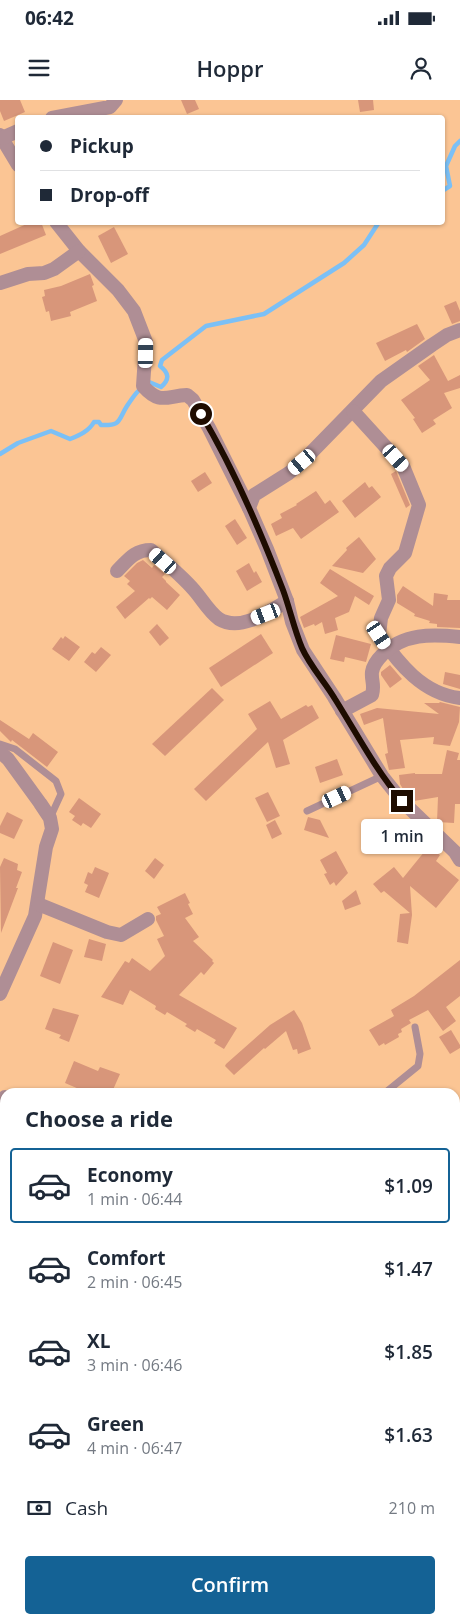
<!DOCTYPE html>
<meta charset="utf-8">
<style>
:root{--surface:#fff;--page:#f2f2f3;--text:#1f2937;--muted:#747a83;--line:#e0e1e3;--accent:#146295}
body{margin:0;font-family:"Open Sans",sans-serif;background:var(--page);color:var(--text);height:100vh;display:flex;flex-direction:column;font-size:19px;white-space:nowrap}
*{box-sizing:border-box;margin:0}
p{font-size:16px;color:var(--muted)}
.icon{flex:none;width:28px;height:28px;fill:none;stroke:currentColor;stroke-width:2;stroke-linecap:round;stroke-linejoin:round}
.map{position:relative;flex:1;overflow:hidden}
.side{position:absolute;left:0px;top:988px;width:460px;height:536px;display:flex;flex-direction:column;background:var(--surface);border-radius:15px 15px 0 0;box-shadow:0 1px 4px #0004}
.side>*{flex:none}
.banner{position:absolute;left:15px;top:15px;width:430px;height:110px;border-radius:5px;box-shadow:0 1px 4px #0004;display:grid;align-content:center;height:110px;padding:0 25px;background:var(--surface)}
.end{position:absolute;width:22px;height:22px;margin:-11px;border:6px solid #1e0c00;background:#fff;box-shadow:0 0 0 2px #fff}
.from{border-radius:50%}
.bubble{position:absolute;height:35px;border-radius:5px;background:var(--surface);box-shadow:0 1px 4px #0004;font-size:16px;font-weight:600;line-height:35px;text-align:center}
.car{position:absolute;width:15px;height:30px;margin:-15px -8px;border-radius:6px;box-shadow:0 0 4px 1px #0007;background:linear-gradient(#fff 24%,#345 0 40%,#fff 0 76%,#345 0 86%,#fff 0)}
.banner b{display:flex;align-items:center;gap:18px;height:48px;font-size:19px}
.banner b+b{border-top:1px solid var(--line)}
.banner i{width:12px;height:12px;background:var(--text)}
ul{padding:0;list-style:none}
li{display:flex;align-items:center;gap:15px;height:75px;margin:0 10px 8px;padding:0 15px;border:2px solid transparent;border-radius:5px}
li div{flex:1}
li b{display:block;font-size:19px}
li em{font-style:normal;font-weight:600}
li.on{border-color:var(--accent)}
li>.icon{width:45px;height:45px;stroke-width:1.5}
h2{padding:0 25px;font-size:22px;line-height:60px}
.pay{display:flex;align-items:center;gap:12px;height:55px;padding:0 25px;font-size:19px}
.pay p{margin-inline-start:auto}
.cta{display:flex;gap:10px;margin-top:auto;padding:10px 25px}
.cta a{flex:1;height:58px;border-radius:5px;background:var(--accent);color:#fff;font-size:20px;font-weight:600;line-height:58px;text-align:center}
.status{display:flex;justify-content:space-between;align-items:center;height:35px;padding:0 25px;background:var(--surface);direction:ltr}
.status svg{height:14px;fill:currentColor}
header{display:flex;justify-content:space-between;align-items:center;height:65px;padding:0 25px;background:var(--surface);font-size:22px;font-weight:600}
.map>svg:first-child{display:block}
.lines{fill:none;stroke-linecap:round;stroke-linejoin:round}
.stream{stroke:#7bc0f6;stroke-width:4.5}
.building{fill:#d8967a}
.service{stroke:#af8e95;stroke-width:7}
.minor{stroke:#af8e95;stroke-width:14}
.route{stroke:#1e0c00;stroke-width:6}
</style>
<div class="status"><b>06:42</b><svg viewBox="0 0 49 12"><path d="M0 12V9h3v3zM5 12V6h3v6zM10 12V3h3v9zM15 12V0h3v12zM26 1h20v11H26zM47 4h2v5h-2z"/></svg></div>
<header><svg class="icon" aria-label="menu" viewBox="0 0 24 24"><path d="M4 6h16M4 12h16M4 18h16"/></svg>Hoppr<svg class="icon" aria-label="person" viewBox="0 0 24 24"><circle cx="12" cy="8" r="4"/><path d="M4 21q1-7 8-7t8 7"/></svg></header>
<div class="map">
<svg width="460" height="1523" viewBox="0 0 460 1523">
<rect width="100%" height="100%" fill="#fbc594"/>
<g class="lines">
<g class="stream">
<path d="M442 91 450 86 446 66 455 46 460 41"/>
<path d="M0 354 18 343 51 331 70 339C80 335 89 331 94 322H99L101 325C122 326 118 320 127 306 133 297 139 288 149 282L161 287C170 279 169 273 160 266L162 260 206 226 264 214 344 163 364 145 379 122"/>
</g>
</g>
<g class="building">
<path d="M0 0H20L25 12 4 21 0 11Z"/>
<path d="M181 0H195L199 9 187 14Z"/>
<path d="M358 0H373L374 10 360 12Z"/>
<path d="M31 122H41L46 135 0 154V136Z"/>
<path d="M114 127 128 154 111 163 98 136Z"/>
<path d="M90 174 94 185 92 186 97 201 70 212 71 216 51 221 49 211 46 212 42 197 45 196 44 190 61 186Z"/>
<path d="M456 201 460 211V221L452 224 444 206Z"/>
<path d="M417 224 425 239 407 252 406 250 385 261 376 243Z"/>
<path d="M434 255 448 281 460 275V288L444 293 452 308 433 320 436 324 422 333 413 319 415 318 401 300 430 280 418 266Z"/>
<path d="M396 371 410 405 406 408 391 374Z"/>
<path d="M205 372 212 383 198 392 191 381Z"/>
<path d="M365 382 369 388 372 386 381 397 355 418 342 401Z"/>
<path d="M316 391 325 404 330 400 339 412 301 439 293 428 276 436 271 424 282 418 280 414 297 405 296 404Z"/>
<path d="M235 419 247 438 237 445 225 426Z"/>
<path d="M359 437 376 459 363 473 332 466 347 450 346 448Z"/>
<path d="M143 460 152 468 154 465 165 474 162 477 166 481V482L180 495 167 510 152 497 150 499 149 498 125 519 116 507 135 491 127 484 130 481 124 476 137 463Z"/>
<path d="M249 463 254 473 256 471 262 482 247 491 236 471Z"/>
<path d="M330 469 374 496 369 505 355 496 349 512 335 518 338 530 325 534 322 522 315 526 314 524 304 528 300 517 338 496 320 483Z"/>
<path d="M403 486 433 506 434 493 448 495 447 500H460V528L437 527V524L429 523 430 521 414 516 415 514 397 503V495Z"/>
<path d="M157 524 169 538 160 546 149 532Z"/>
<path d="M261 534 273 553 221 587 209 568Z"/>
<path d="M336 535 371 544 366 562 345 557 344 562 330 559Z"/>
<path d="M65 536 80 547 69 561 52 549 61 537 63 539Z"/>
<path d="M101 547 111 555 96 572 84 562 92 552 95 554Z"/>
<path d="M390 565 402 579 390 588 381 575V572Z"/>
<path d="M445 572 460 575V589L443 584Z"/>
<path d="M212 588 224 600 165 656 152 644Z"/>
<path d="M270 601 281 619 306 605 308 607 312 605 319 618 283 640 290 664 276 668 268 642 206 701 194 689 257 629 248 614Z"/>
<path d="M440 602 460 607 459 622 450 646 433 644 434 637 400 640 405 668 389 670 385 654 388 653 383 618 364 625 360 614 377 608 439 614 424 603H439Z"/>
<path d="M0 620 29 639 33 633 58 652 47 667 12 640 11 642 0 631Z"/>
<path d="M447 650 459 653 457 660H460V704H455L454 723 437 722 438 697 414 701 408 694 407 688 403 689 400 684 399 675 415 673V674H442Z"/>
<path d="M337 659 343 675 320 683 315 667Z"/>
<path d="M268 692 280 716 267 722 255 698Z"/>
<path d="M79 698 101 714 91 728 83 723 81 726 72 720 75 716 69 712Z"/>
<path d="M7 712 23 720 14 739 0 733V726Z"/>
<path d="M308 717 320 720 329 738 304 730Z"/>
<path d="M275 720 282 734 272 739 266 725Z"/>
<path d="M396 722 406 732 386 754 375 744Z"/>
<path d="M429 746 440 755 436 761 459 780 436 808 410 786 412 815 408 844 397 842 400 814 410 813 384 791 381 793 373 784 394 767 403 778Z"/>
<path d="M336 751 348 773 336 786 334 782 330 785 324 774 327 773 320 760Z"/>
<path d="M4 758 18 764 17 770 22 772 16 788H18L1 833 0 767Z"/>
<path d="M155 758 164 765 154 779 145 771Z"/>
<path d="M95 767 109 773 99 798 85 792 88 785 84 783 88 772 92 774Z"/>
<path d="M356 790 361 804 345 810 342 801Z"/>
<path d="M185 793 190 803 188 804 193 814 185 818 199 837 193 841 213 860 212 861 214 863 204 875 201 872 179 895 237 928 224 949 214 943 216 940 197 929 195 932 185 926 187 924 167 912 165 915 155 909 156 906 130 890 123 905 101 897 125 861 129 863 132 858 150 871 165 856 157 839 164 836 156 820V816L161 814 157 807Z"/>
<path d="M89 839 106 844 102 861 84 857Z"/>
<path d="M53 842 73 850 60 884 40 876Z"/>
<path d="M460 860V896L446 907 456 921 443 931 428 910 409 920 411 923 401 929 402 932 398 934 399 937 385 945 384 943 379 946 369 930 394 916 391 910 414 896Z"/>
<path d="M53 908 79 915 69 942 59 938 61 935 45 929Z"/>
<path d="M294 910 302 923 311 949 298 954 297 949 293 950 286 931 265 949 264 948 234 975 225 966 226 964 270 925Z"/>
<path d="M451 930 460 945V948L450 954 439 937Z"/>
<path d="M74 961 98 971 100 967 120 974 112 992H86L65 983Z"/>
</g>
<g class="lines">
<g class="service">
<path d="M0 644 15 649 56 681 61 694 50 718"/>
<path d="M307 711 382 676"/>
<path d="M386 992 418 966 420 954 415 927"/>
<path d="M455 1156 460 1152"/>
</g>
<g class="minor">
<path d="M52 18 110 7 116 0"/>
<path d="M0 35 18 65"/>
<path d="M2 38 18 31"/>
<path d="M56 122 79 151 118 190 134 211 146 242 143 286C160 305 166 296 187 295L193 300 209 328 249 408"/>
<path d="M0 183 28 174 44 173 54 169 79 151"/>
<path d="M460 230 447 235 432 245 381 281 302 362 289 373 254 395 249 408 267 449 287 501 292 522 303 550 334 597 382 676 402 701 455 752 460 760"/>
<path d="M353 311 403 366 419 405 405 453 390 468 386 476 389 500 381 518 379 535C399 564 423 594 460 598"/>
<path d="M117 471C128 460 134 450 151 450 166 463 181 475 194 490 202 499 209 512 219 519 240 532 269 512 287 501"/>
<path d="M342 611 372 595C375 584 371 581 372 572 373 566 378 559 382 555 403 533 432 534 460 537"/>
<path d="M0 652 8 659 40 703 50 718 52 729 46 747 35 816 0 894"/>
<path d="M38 804 107 832 121 835 148 819"/>
<path d="M0 1010 5 997"/>
<path d="M455 1243 460 1253"/>
<path d="M455 1284 460 1282"/>
<path d="M0 1323 5 1322"/>
<path d="M0 1412 5 1417"/>
<path d="M118 1519 119 1523"/>
<path d="M49 1523 56 1519"/>
<path d="M286 1523V1519"/>
</g>
</g>
<g class="lines">
<path class="route" d="M201 314C234 369 260 430 283 490 290 509 294 529 302 548 310 566 325 582 335 599 357 634 375 669 402 701"/>
</g>
</svg>
<i class="end from" style="left:201px;top:314px"></i>
<i class="end" style="left:402px;top:701px"></i>
<div class="bubble" style="left:361px;top:719px;width:82px">1 min</div>
<i class="car" style="left:146px;top:253px;rotate:1deg"></i>
<i class="car" style="left:396px;top:358px;rotate:138deg"></i>
<i class="car" style="left:302px;top:362px;rotate:230deg"></i>
<i class="car" style="left:163px;top:461px;rotate:311deg"></i>
<i class="car" style="left:266px;top:514px;rotate:249deg"></i>
<i class="car" style="left:379px;top:535px;rotate:146deg"></i>
<i class="car" style="left:337px;top:697px;rotate:65deg"></i>
<div class="banner">
<b><i class="from"></i>Pickup</b>
<b><i></i>Drop-off</b>
</div>
<section class="side">
<h2>Choose a ride</h2>
<ul>
<li class="on"><svg class="icon" aria-label="car" viewBox="0 0 24 24"><path d="M5 17H2v-5l4-1 3-4h7l3 4 3 1v5h-3M9 17h6M6 11h13"/><circle cx="7" cy="17" r="2"/><circle cx="17" cy="17" r="2"/></svg><div><b>Economy</b><p>1 min · 06:44</p></div><em>$1.09</em></li>
<li><svg class="icon" aria-label="car" viewBox="0 0 24 24"><path d="M5 17H2v-5l4-1 3-4h7l3 4 3 1v5h-3M9 17h6M6 11h13"/><circle cx="7" cy="17" r="2"/><circle cx="17" cy="17" r="2"/></svg><div><b>Comfort</b><p>2 min · 06:45</p></div><em>$1.47</em></li>
<li><svg class="icon" aria-label="car" viewBox="0 0 24 24"><path d="M5 17H2v-5l4-1 3-4h7l3 4 3 1v5h-3M9 17h6M6 11h13"/><circle cx="7" cy="17" r="2"/><circle cx="17" cy="17" r="2"/></svg><div><b>XL</b><p>3 min · 06:46</p></div><em>$1.85</em></li>
<li><svg class="icon" aria-label="car" viewBox="0 0 24 24"><path d="M5 17H2v-5l4-1 3-4h7l3 4 3 1v5h-3M9 17h6M6 11h13"/><circle cx="7" cy="17" r="2"/><circle cx="17" cy="17" r="2"/></svg><div><b>Green</b><p>4 min · 06:47</p></div><em>$1.63</em></li>
</ul>
<div class="pay"><svg class="icon" aria-label="cash" viewBox="0 0 24 24"><path d="M3 7h18v10H3z"/><circle cx="12" cy="12" r="2"/></svg>Cash<p>210 m</p></div>
<div class="cta"><a>Confirm</a></div>
</section>
</div>
